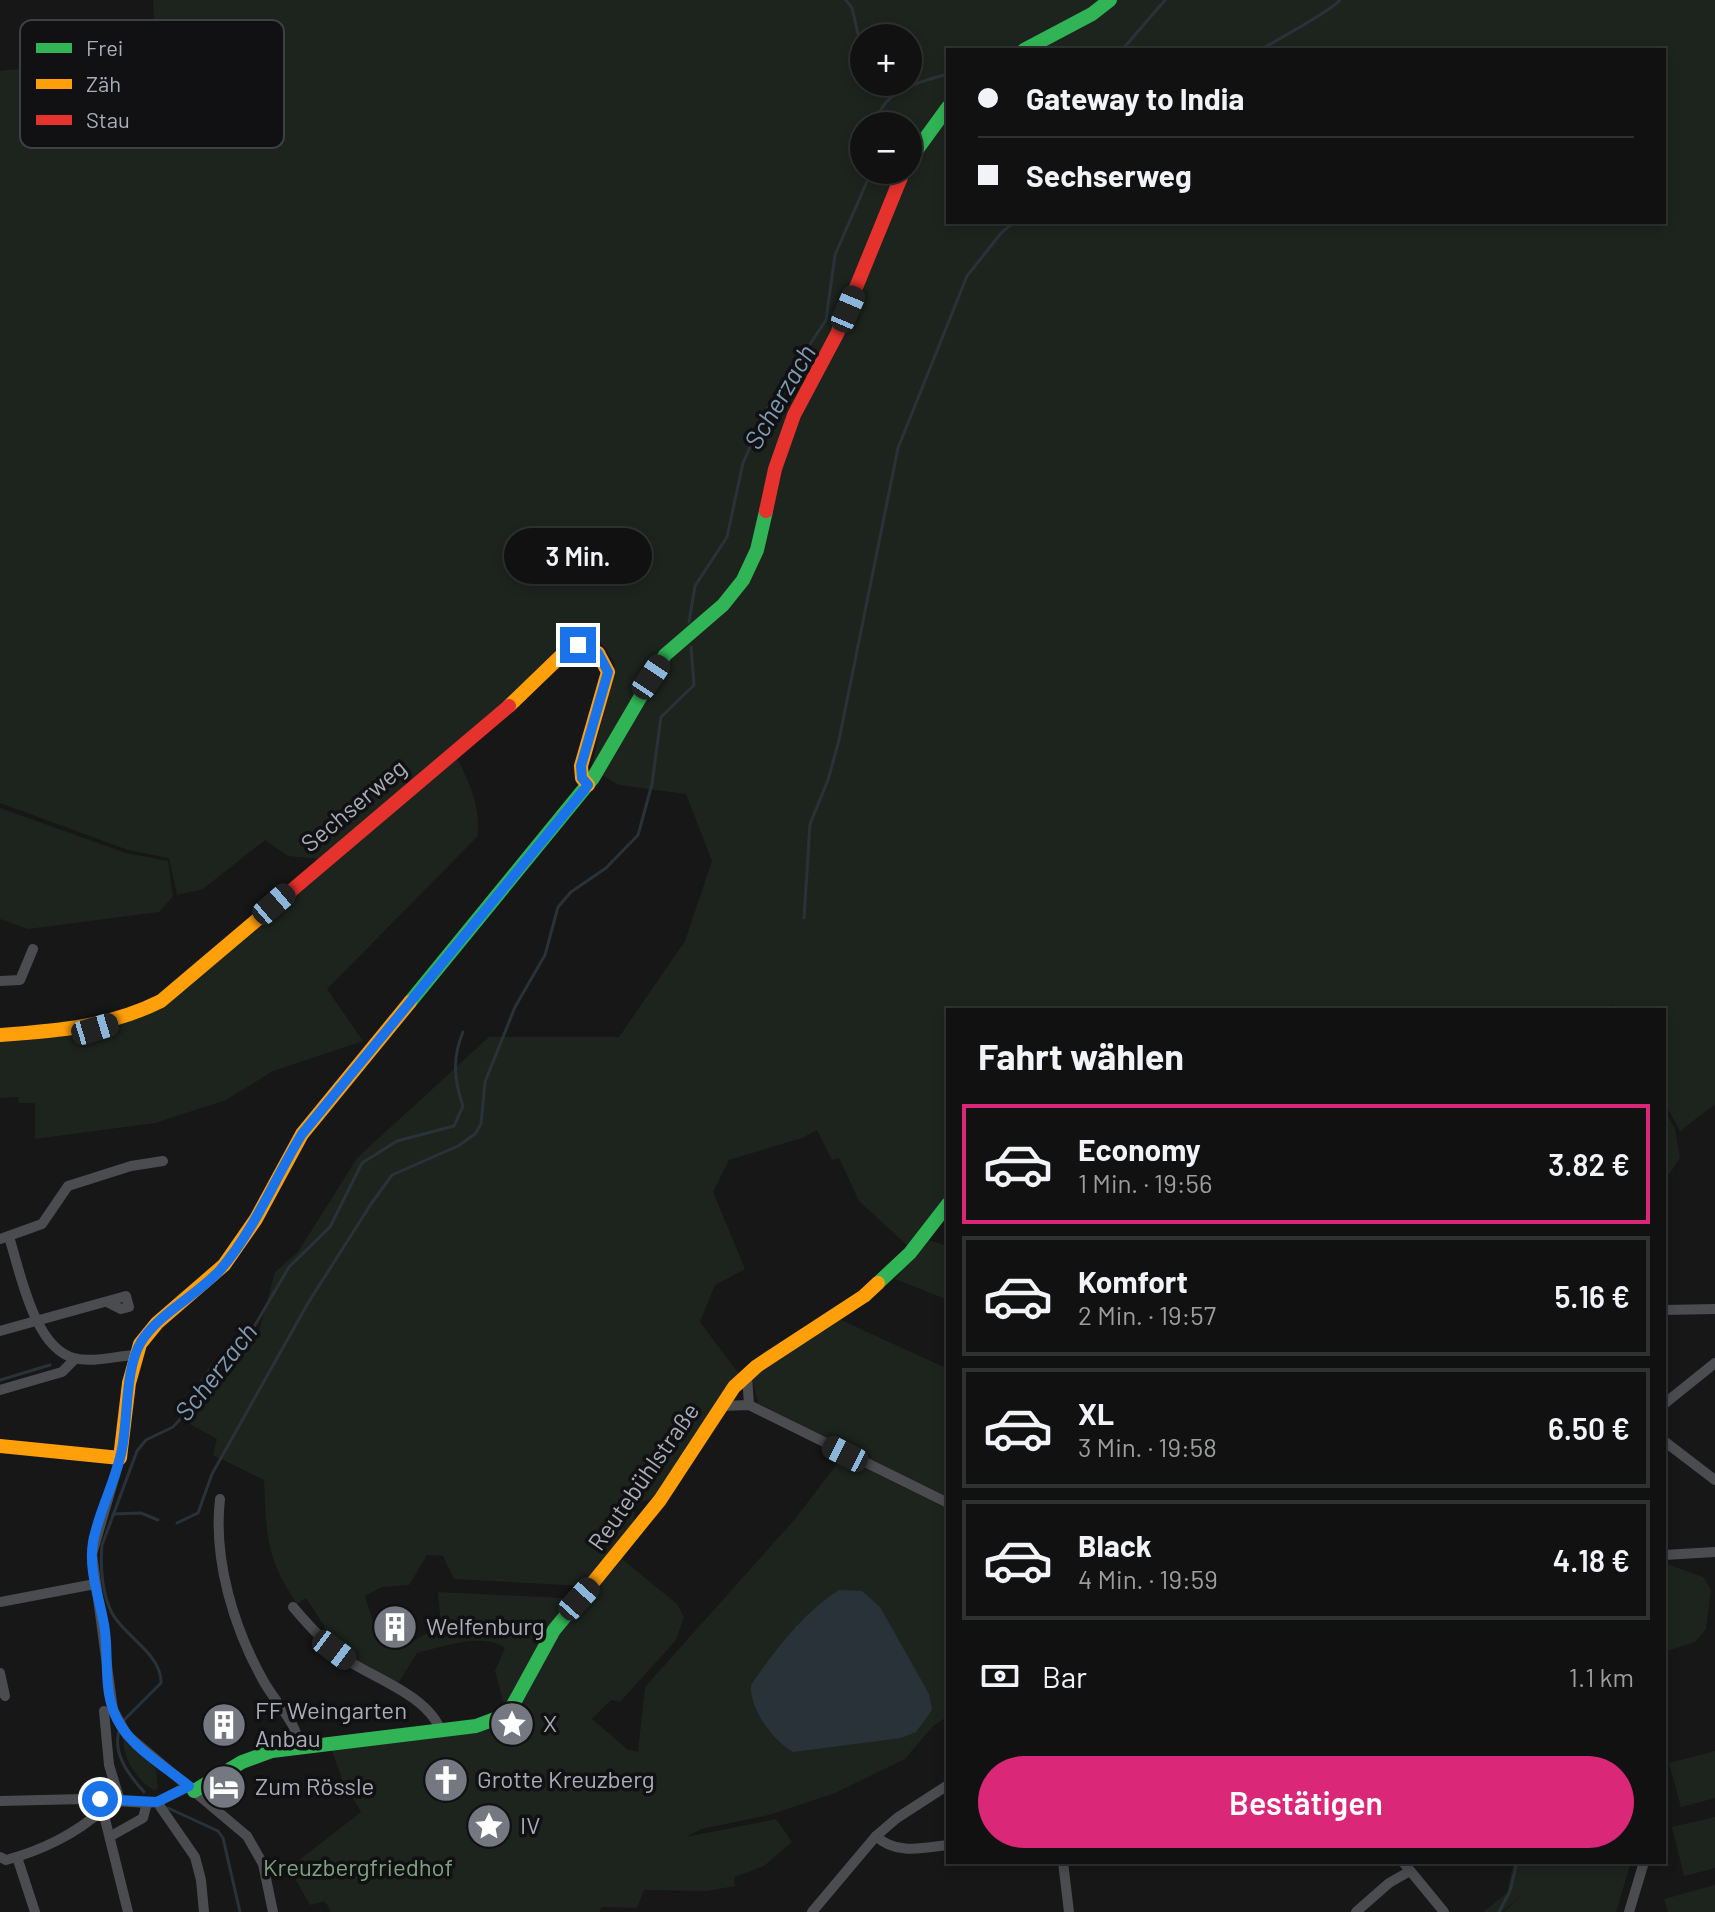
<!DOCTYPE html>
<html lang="de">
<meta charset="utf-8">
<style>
:root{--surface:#111;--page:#1a1a1a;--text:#f1f3f6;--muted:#9c9d9f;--line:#303131;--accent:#db2777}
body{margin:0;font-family:Barlow,sans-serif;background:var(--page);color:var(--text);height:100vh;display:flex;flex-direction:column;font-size:30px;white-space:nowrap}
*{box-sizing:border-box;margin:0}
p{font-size:26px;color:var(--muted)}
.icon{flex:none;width:44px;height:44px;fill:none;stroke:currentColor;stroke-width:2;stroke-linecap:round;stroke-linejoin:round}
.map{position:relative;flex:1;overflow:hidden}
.drawer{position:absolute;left:946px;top:1008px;width:720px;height:856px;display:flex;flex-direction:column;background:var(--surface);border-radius:0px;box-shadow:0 4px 12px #0003,0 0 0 2px var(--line)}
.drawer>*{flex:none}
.hud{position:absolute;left:946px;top:48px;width:720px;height:176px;border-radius:0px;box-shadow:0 4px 12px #0003,0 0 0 2px var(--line);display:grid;align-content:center;height:176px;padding:0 32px;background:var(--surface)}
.fabs{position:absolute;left:850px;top:24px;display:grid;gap:16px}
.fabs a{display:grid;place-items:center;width:72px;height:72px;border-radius:50%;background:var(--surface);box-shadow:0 4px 12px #0003,0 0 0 2px var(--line);font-size:40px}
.end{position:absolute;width:36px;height:36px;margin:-18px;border:10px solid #1a73e8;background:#fff;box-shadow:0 0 0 4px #fff}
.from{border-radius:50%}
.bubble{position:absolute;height:56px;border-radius:28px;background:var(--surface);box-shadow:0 4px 12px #0003,0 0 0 2px var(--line);font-size:26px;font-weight:600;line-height:56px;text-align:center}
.car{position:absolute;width:24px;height:48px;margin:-24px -12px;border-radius:10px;box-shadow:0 0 6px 2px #0007;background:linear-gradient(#222 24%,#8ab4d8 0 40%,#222 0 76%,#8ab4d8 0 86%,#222 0)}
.hud b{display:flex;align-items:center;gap:28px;height:76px;font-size:30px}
.hud b+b{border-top:2px solid var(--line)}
.hud i{width:20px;height:20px;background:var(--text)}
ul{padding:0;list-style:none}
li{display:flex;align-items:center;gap:24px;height:120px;margin:0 16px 12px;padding:0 16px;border:4px solid var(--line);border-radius:0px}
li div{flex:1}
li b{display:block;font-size:30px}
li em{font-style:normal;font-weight:600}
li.active{border-color:var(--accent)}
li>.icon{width:72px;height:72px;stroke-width:1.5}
h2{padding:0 32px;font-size:36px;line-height:96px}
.pay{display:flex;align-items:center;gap:20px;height:88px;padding:0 32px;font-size:30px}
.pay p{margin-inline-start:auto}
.primary-button{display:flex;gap:16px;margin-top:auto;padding:16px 32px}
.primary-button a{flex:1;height:92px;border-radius:48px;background:var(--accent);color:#fff;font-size:32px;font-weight:600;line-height:92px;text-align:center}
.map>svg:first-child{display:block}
.green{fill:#1d241e;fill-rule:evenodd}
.water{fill:#2a3239}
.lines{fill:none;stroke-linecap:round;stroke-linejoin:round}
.stream{stroke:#2a3239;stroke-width:3}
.street{stroke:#4b4c50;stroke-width:10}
.fast{stroke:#30b455;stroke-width:14}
.slow{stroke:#ff9f0a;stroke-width:14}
.jam{stroke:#e5322d;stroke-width:14}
.route{stroke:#1a73e8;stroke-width:10}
.labels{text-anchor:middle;stroke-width:7;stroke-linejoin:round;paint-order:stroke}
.street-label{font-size:24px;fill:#a8adb8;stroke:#111113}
.poi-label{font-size:24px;fill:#a8adb8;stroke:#111113;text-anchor:start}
.park-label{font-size:24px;fill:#7fa381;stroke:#111113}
.water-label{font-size:26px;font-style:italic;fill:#7f9bb3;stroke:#111113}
.key{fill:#111113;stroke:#3e4045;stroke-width:2}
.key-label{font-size:22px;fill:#a8adb8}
</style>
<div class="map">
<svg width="1715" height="1912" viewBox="0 0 1715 1912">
<rect width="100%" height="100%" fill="#171717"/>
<g class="green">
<path d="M153 0H1715V1104L1680 1131 1664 1102V1010H1616L1612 1004 1611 1010H948V1193L908 1246 859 1201 839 1158 832 1160 817 1130 802 1138 729 1160 713 1192 745 1269 715 1285 700 1322 739 1374 657 1497 641 1502 634 1509V1525L584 1586 454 1579 443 1556 427 1555 409 1585 382 1587 365 1596 374 1625 407 1644 441 1626 438 1592 564 1598 579 1611 622 1559 677 1604 684 1617 676 1640 620 1702 611 1700 592 1719 627 1749 638 1752 645 1687 795 1519 842 1457 948 1509V1716L932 1727 905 1759 835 1793 769 1815 701 1829 686 1837 776 1819 792 1842 764 1866 734 1877 735 1886 707 1891 644 1890 637 1908 601 1907 600 1912H331L325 1901 310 1905 289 1868 361 1812 342 1779 330 1745 507 1715 495 1671 505 1648C482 1632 443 1647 417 1653L397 1685 354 1659 320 1632 325 1627 306 1598 297 1604C265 1556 267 1536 264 1480L213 1455 217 1439 184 1421C201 1367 212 1359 259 1331L275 1272 298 1252 357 1158 489 1037H619L685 941 712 861 686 794 619 785 591 769 615 664 598 638 569 641 516 694 321 859 288 856 265 840 203 889 177 895 169 858 128 850 0 803V71L157 53ZM864 38H908V82H864ZM948 50H1664V222H948ZM864 126H908V170H864Z"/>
<path d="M453 751C468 778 482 808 477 837L327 989 363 1041 273 1071 226 1100 155 1123 35 1139V1103H19L18 1097 0 1098V1035L134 1017Z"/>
<path d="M0 808 126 853 168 861 173 896 159 912 28 929 0 919Z"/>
<path d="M1664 1109 1675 1129 1680 1158 1664 1181Z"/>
<path d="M928 1240 948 1246V1300L895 1279Z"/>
<path d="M839 1319 948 1369V1500L758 1403 752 1378 758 1370Z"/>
<path d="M1664 1563 1703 1577 1711 1590 1706 1629 1695 1642 1664 1652Z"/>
<path d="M123 1738 156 1769 158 1788 154 1790C136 1780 123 1758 123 1738Z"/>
<path d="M1715 1751V1798L1681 1807 1669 1763Z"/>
<path d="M1715 1817V1868L1684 1876 1672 1827Z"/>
<path d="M1514 1862H1525V1865L1526 1862H1631L1616 1912H1504L1522 1894 1502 1912H1483L1507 1893Z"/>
<path d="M1715 1885V1912H1668L1664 1899Z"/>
</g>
<path class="water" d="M839 1590 862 1591 880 1607 929 1694 932 1710 916 1732 901 1738 793 1752C773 1741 749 1708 751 1685 775 1650 803 1613 839 1590Z"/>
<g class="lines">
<g class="stream">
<path d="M846 0 852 8 864 60"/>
<path d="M1122 50 1165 0"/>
<path d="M1260 50C1278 39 1330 12 1340 0"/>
<path d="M881 82 894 92"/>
<path d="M876 126C879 91 919 82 948 74"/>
<path d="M689 622 695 586 727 537 743 463 766 411 826 320 835 255 872 170"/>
<path d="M804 918 810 824 828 780 839 740 898 448 967 276 1002 232 1015 222"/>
<path d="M0 1380 50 1365"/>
<path d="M113 1514 141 1513 158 1520"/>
<path d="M177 1523 198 1513 212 1474 308 1303 371 1204 392 1175 458 1146 475 1134 481 1124 485 1082 515 1007 545 955 558 907 571 892 606 868 638 835 652 784 661 717 694 685 691 647"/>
<path d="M123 1721 161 1683C162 1654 124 1636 112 1613 102 1594 100 1566 102 1545L137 1451 146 1440 173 1427 199 1399 219 1364 251 1332 289 1267 330 1227 362 1163 397 1141 454 1126 463 1106C454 1080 452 1058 463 1032"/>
<path d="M120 1728C111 1752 128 1774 144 1792"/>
<path d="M168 1808 218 1831 223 1838 240 1912"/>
<path d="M1499 1912 1510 1891 1517 1862"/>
</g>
<g class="street">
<path d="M0 981 20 980 33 949"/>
<path d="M9 1237C20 1271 34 1348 74 1358 91 1363 117 1356 135 1355"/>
<path d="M0 1239 42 1224 68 1186 131 1166 163 1161"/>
<path d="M1664 1310 1715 1309"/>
<path d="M0 1331 126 1296 129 1307 121 1309 107 1302"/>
<path d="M747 1375 749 1405"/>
<path d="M0 1390 62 1372 75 1359"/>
<path d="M1664 1404 1715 1363"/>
<path d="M721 1406 749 1405 948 1503"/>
<path d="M1664 1441 1715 1480"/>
<path d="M120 1458 92 1554 113 1710 127 1735 247 1836 263 1864 273 1912"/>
<path d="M220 1499C213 1560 234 1629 264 1682 276 1703 296 1722 300 1746"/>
<path d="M1664 1555 1715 1552"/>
<path d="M0 1602 95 1584"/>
<path d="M293 1607C309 1626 326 1645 347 1660 376 1679 428 1696 441 1731"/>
<path d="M0 1673 5 1696"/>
<path d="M104 1711 109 1765 120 1801"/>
<path d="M100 1799 128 1912"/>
<path d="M0 1801 83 1799 147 1803 157 1802 189 1786"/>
<path d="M157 1802 195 1857 201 1880 204 1912"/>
<path d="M111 1836 143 1818 147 1803"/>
<path d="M876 1836C896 1855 923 1848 948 1845"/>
<path d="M0 1857 6 1860C40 1851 76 1834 102 1810"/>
<path d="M17 1857 35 1912"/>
<path d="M1063 1862 1069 1912"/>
<path d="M1403 1862 1444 1912"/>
<path d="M812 1912 876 1836 897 1818 948 1785"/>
<path d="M1356 1912 1389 1883 1410 1871"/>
<path d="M1629 1912 1644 1862"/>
</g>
<g class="fast">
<path d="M1024 50 1092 14 1110 0"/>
<path d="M908 162 948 107"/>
<path d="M410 1002 593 778 665 655 723 605 743 580 757 550 766 511"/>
<path d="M878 1283 910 1253 948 1204"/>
<path d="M194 1791 242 1762 272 1751 476 1726 508 1714 554 1630 587 1590"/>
</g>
<g class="slow">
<path d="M509 706 566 651 578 645 598 653 608 672 581 766 582 778 588 785"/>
<path d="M0 1035C57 1031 109 1027 161 1001L272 907"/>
<path d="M0 1446 120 1458 129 1383 140 1344 157 1323 224 1265 256 1219 302 1134 410 1002"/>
<path d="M587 1590 660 1500 734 1387 757 1366 864 1296 878 1283"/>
</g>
<g class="jam">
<path d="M766 511 775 469 794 415 837 334 904 170"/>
<path d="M272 907 509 706"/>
</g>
</g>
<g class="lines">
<path class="route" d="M100 1799 157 1802 189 1786C167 1768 136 1750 121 1726 102 1697 109 1663 105 1631 101 1601 88 1573 93 1542 99 1510 116 1481 122 1449 128 1419 125 1368 141 1342 159 1313 198 1295 221 1269 255 1229 275 1178 302 1134L588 785 582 778 581 766 608 672 598 653 578 645"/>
</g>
<defs>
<g id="building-disc" transform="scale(2.3)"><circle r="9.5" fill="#757880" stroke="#111113"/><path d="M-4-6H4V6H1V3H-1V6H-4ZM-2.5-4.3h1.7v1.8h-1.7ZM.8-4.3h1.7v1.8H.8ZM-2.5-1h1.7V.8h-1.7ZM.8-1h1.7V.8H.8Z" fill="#fff"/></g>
<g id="sight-disc" transform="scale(2.3)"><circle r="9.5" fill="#757880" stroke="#111113"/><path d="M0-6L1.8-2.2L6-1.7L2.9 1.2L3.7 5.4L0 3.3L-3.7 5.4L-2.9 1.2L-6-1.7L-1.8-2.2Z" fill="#fff"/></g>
<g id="church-disc" transform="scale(2.3)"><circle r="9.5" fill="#757880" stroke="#111113"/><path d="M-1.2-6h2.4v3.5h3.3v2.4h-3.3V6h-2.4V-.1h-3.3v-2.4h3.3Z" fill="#fff"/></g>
<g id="hotel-disc" transform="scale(2.3)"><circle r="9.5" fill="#757880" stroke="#111113"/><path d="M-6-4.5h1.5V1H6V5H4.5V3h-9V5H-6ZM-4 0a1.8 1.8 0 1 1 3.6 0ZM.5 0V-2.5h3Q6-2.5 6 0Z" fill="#fff"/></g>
</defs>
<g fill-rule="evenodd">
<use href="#building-disc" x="395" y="1627"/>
<use href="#sight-disc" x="512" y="1724"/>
<use href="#building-disc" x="224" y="1725"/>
<use href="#church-disc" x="446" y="1780"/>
<use href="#hotel-disc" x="224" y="1787"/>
<use href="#sight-disc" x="489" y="1826"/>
</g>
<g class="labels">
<g class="street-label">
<text transform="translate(354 806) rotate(-40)" y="8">Sechserweg</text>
<text transform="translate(644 1477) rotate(-55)" y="8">Reutebühlstraße</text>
</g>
<g class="poi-label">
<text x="426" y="1635">Welfenburg</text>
<text x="255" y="1719">FF Weingarten<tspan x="255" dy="28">Anbau</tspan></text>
<text x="543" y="1732">X</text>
<text x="477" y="1788">Grotte Kreuzberg</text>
<text x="255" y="1795">Zum Rössle</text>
<text x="520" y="1834">IV</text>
</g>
<g class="park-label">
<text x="358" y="1876">Kreuzbergfriedhof</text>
</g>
<g class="water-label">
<text transform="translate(780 397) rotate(-60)" y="9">Scherzach</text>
<text transform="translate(216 1372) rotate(-52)" y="9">Scherzach</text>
</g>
</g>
<rect x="20" y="20" width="264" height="128" rx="12" class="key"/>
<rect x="36" y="43" width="36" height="10" fill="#30b455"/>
<rect x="36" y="79" width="36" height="10" fill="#ff9f0a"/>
<rect x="36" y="115" width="36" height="10" fill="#e5322d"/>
<g class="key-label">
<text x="86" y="56">Frei</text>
<text x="86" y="92">Zäh</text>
<text x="86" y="128">Stau</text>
</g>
</svg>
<div class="fabs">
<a>+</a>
<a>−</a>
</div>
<i class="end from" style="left:100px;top:1799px"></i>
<i class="end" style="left:578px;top:645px"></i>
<div class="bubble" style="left:504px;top:528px;width:148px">3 Min.</div>
<i class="car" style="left:848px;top:309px;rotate:23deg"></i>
<i class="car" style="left:651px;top:677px;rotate:34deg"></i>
<i class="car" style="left:274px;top:904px;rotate:49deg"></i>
<i class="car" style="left:95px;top:1029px;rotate:73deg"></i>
<i class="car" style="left:845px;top:1454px;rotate:297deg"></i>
<i class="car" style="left:579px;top:1599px;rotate:42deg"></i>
<i class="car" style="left:334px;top:1650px;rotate:127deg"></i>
<div class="hud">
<b><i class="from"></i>Gateway to India</b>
<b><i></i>Sechserweg</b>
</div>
<section class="drawer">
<h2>Fahrt wählen</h2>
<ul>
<li class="active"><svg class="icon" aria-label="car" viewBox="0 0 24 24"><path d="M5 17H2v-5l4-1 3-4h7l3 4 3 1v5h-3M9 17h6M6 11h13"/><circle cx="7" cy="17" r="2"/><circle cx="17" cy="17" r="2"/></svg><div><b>Economy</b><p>1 Min. · 19:56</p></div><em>3.82 €</em></li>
<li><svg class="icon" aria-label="car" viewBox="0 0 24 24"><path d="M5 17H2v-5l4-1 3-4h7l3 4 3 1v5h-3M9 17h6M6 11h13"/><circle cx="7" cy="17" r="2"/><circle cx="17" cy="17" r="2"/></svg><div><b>Komfort</b><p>2 Min. · 19:57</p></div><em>5.16 €</em></li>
<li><svg class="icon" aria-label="car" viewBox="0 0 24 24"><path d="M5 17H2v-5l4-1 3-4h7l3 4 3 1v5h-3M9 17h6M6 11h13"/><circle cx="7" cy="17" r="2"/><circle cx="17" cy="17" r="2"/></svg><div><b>XL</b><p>3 Min. · 19:58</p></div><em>6.50 €</em></li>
<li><svg class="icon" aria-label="car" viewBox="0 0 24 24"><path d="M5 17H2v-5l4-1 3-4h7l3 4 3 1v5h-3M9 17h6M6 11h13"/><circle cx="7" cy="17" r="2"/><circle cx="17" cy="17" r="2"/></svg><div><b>Black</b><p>4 Min. · 19:59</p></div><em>4.18 €</em></li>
</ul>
<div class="pay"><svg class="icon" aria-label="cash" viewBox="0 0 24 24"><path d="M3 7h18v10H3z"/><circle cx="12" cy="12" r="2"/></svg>Bar<p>1.1 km</p></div>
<div class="primary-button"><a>Bestätigen</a></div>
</section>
</div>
